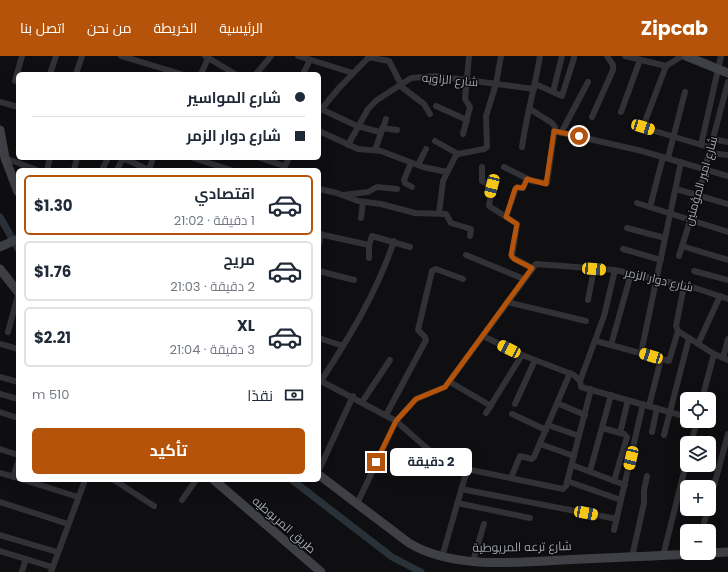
<!DOCTYPE html>
<html lang="ar">
<meta charset="utf-8">
<style>
:root{--surface:#fff;--page:#f6f6f7;--text:#1f2937;--muted:#747a83;--line:#e0e1e3;--accent:#b45309}
body{margin:0;font-family:Poppins,Cairo,sans-serif;background:var(--page);color:var(--text);direction:rtl;height:100vh;display:flex;flex-direction:column;font-size:15px;white-space:nowrap}
*{box-sizing:border-box;margin:0}
p{font-size:13px;color:var(--muted)}
.icon{flex:none;width:22px;height:22px;fill:none;stroke:currentColor;stroke-width:2;stroke-linecap:round;stroke-linejoin:round}
.map{position:relative;flex:1;overflow:hidden;direction:ltr}
.drawer{position:absolute;left:16px;top:112px;width:305px;height:314px;display:flex;flex-direction:column;background:var(--surface);border-radius:6px;box-shadow:0 4px 16px #0002;direction:rtl}
.drawer>*{flex:none}
.hud{position:absolute;left:16px;top:16px;width:305px;height:88px;border-radius:6px;box-shadow:0 4px 16px #0002;direction:rtl;display:grid;align-content:center;height:88px;padding:0 16px;background:var(--surface)}
.controls{position:absolute;left:680px;top:336px;display:grid;gap:8px}
.controls a{display:grid;place-items:center;width:36px;height:36px;border-radius:6px;background:var(--surface);box-shadow:0 4px 16px #0002;font-size:20px}
.end{position:absolute;width:18px;height:18px;margin:-9px;border:5px solid #b45309;background:#fff;box-shadow:0 0 0 2px #fff}
.from{border-radius:50%}
.bubble{position:absolute;height:28px;border-radius:6px;background:var(--surface);box-shadow:0 4px 16px #0002;font-size:13px;font-weight:700;line-height:28px;text-align:center;direction:rtl}
.car{position:absolute;width:12px;height:24px;margin:-12px -6px;border-radius:5px;box-shadow:0 0 3px 1px #0007;background:linear-gradient(#f5c518 24%,#345 0 40%,#f5c518 0 76%,#345 0 86%,#f5c518 0)}
.hud b{display:flex;align-items:center;gap:14px;height:38px;font-size:15px}
.hud b+b{border-top:1px solid var(--line)}
.hud i{width:10px;height:10px;background:var(--text)}
ul{padding:7px 0 0;list-style:none}
li{display:flex;align-items:center;gap:12px;height:60px;margin:0 8px 6px;padding:0 8px;border:2px solid var(--line);border-radius:6px}
li div{flex:1}
li b{display:block;font-size:15px}
li em{font-style:normal;font-weight:700}
li.selected{border-color:var(--accent)}
li>.icon{width:36px;height:36px;stroke-width:1.5}
.pay{display:flex;align-items:center;gap:10px;height:44px;padding:0 16px;font-size:15px}
.pay p{margin-inline-start:auto}
.button{display:flex;gap:8px;margin-top:auto;padding:8px 16px}
.button a{flex:1;height:46px;border-radius:6px;background:var(--accent);color:#fff;font-size:16px;font-weight:700;line-height:46px;text-align:center}
header{display:flex;align-items:center;gap:24px;box-sizing:border-box;height:56px;padding:0 20px;background:var(--accent);color:#fff}
header strong{font-size:19px}
nav{display:flex;gap:22px;margin-inline-start:auto;font-size:14px}
.map>svg:first-child{display:block}
.lines{fill:none;stroke-linecap:round;stroke-linejoin:round}
.canal{stroke:#2a3239;stroke-width:7}
.street{stroke:#313136;stroke-width:6}
.secondary{stroke:#3f4045;stroke-width:9}
.route{stroke:#b45309;stroke-width:5}
.labels{text-anchor:middle;stroke-width:3;stroke-linejoin:round;paint-order:stroke}
.street-label{font-size:12px;fill:#a1a6b1;stroke:#0b0a0c}
</style>
<header>
<strong>Zipcab</strong>
<nav><a>الرئيسية</a><a>الخريطة</a><a>من نحن</a><a>اتصل بنا</a></nav>
</header>
<div class="map">
<svg width="728" height="516" viewBox="0 0 728 516">
<rect width="100%" height="100%" fill="#0f0f11"/>
<g class="lines">
<g class="canal">
<path d="M0 161 18 193"/>
<path d="M292 424 392 501 421 516"/>
</g>
<g class="street">
<path d="M121 0 181 18"/>
<path d="M205 0 235 18"/>
<path d="M298 0 353 17"/>
<path d="M625 0 666 10 682 0"/>
<path d="M368 1 389 5 403 32 424 48 430 58"/>
<path d="M50 18 56 0"/>
<path d="M76 18 82 0"/>
<path d="M201 18 209 0"/>
<path d="M256 18 271 0"/>
<path d="M303 18 310 4"/>
<path d="M15 25 22 0"/>
<path d="M535 28 562 40 574 2"/>
<path d="M553 36 562 0"/>
<path d="M0 46 18 51"/>
<path d="M436 50 467 64"/>
<path d="M321 53 357 70 380 76"/>
<path d="M319 56 339 32 370 0"/>
<path d="M621 56 640 4"/>
<path d="M592 61 613 14V9L607 0"/>
<path d="M638 70 705 90"/>
<path d="M643 71 666 10"/>
<path d="M382 72 397 74"/>
<path d="M319 75 358 93 381 95 423 111 447 116"/>
<path d="M554 75 642 95 728 120"/>
<path d="M561 77 588 26"/>
<path d="M463 78 470 51 465 43 469 0"/>
<path d="M713 83 728 86"/>
<path d="M435 85 458 98"/>
<path d="M348 89 368 53 377 44 411 22 436 20 534 33"/>
<path d="M701 89 721 0"/>
<path d="M522 91C526 61 535 31 540 0"/>
<path d="M375 94 386 63"/>
<path d="M709 97 728 99"/>
<path d="M5 102 37 114"/>
<path d="M123 102 149 114"/>
<path d="M193 102 231 114"/>
<path d="M260 102 284 110"/>
<path d="M668 102 685 36"/>
<path d="M411 107 404 124 405 127 412 131"/>
<path d="M418 109 426 93"/>
<path d="M482 111V125L492 130 489 150 517 168 512 201 532 212"/>
<path d="M504 111 532 125 547 127 555 71 552 67 530 53"/>
<path d="M47 114 50 102"/>
<path d="M74 114 77 102"/>
<path d="M102 114 108 102"/>
<path d="M117 114 123 102"/>
<path d="M149 114 153 102"/>
<path d="M283 114 289 102"/>
<path d="M319 133 337 137 358 145 381 148 415 157 446 158 451 167 471 173 470 180"/>
<path d="M676 133 728 148"/>
<path d="M343 139 368 136 377 131 397 133"/>
<path d="M637 147 728 176"/>
<path d="M650 151 663 101"/>
<path d="M439 157 443 125 455 101 458 98 484 93 487 91 486 60 496 28 501 0"/>
<path d="M506 161 516 132H523L527 123"/>
<path d="M361 162 363 146"/>
<path d="M627 172 665 182"/>
<path d="M319 178 369 189"/>
<path d="M319 188 321 178"/>
<path d="M682 190 728 204"/>
<path d="M623 193 661 204"/>
<path d="M466 199 524 223"/>
<path d="M679 200 698 139 728 26"/>
<path d="M369 202V189L372 180 410 191"/>
<path d="M319 215 354 224"/>
<path d="M694 215 728 224"/>
<path d="M588 244 594 213"/>
<path d="M507 246 586 265"/>
<path d="M678 275 714 298 728 304"/>
<path d="M8 276 18 239"/>
<path d="M483 280 522 299 574 319 580 325 581 331 687 361"/>
<path d="M319 282 343 290"/>
<path d="M596 285 669 305 678 275 676 270 684 230"/>
<path d="M0 288 18 293"/>
<path d="M698 288 720 240"/>
<path d="M611 289 631 218"/>
<path d="M641 297 681 106"/>
<path d="M723 302 728 283"/>
<path d="M0 321 18 326"/>
<path d="M319 324 396 365 438 402 452 410 563 433 566 430 591 333"/>
<path d="M321 325C350 280 377 236 394 185"/>
<path d="M580 325 604 260 615 214"/>
<path d="M450 326 491 350"/>
<path d="M0 338 18 343"/>
<path d="M702 343 714 298"/>
<path d="M362 346 390 304"/>
<path d="M557 347 585 359"/>
<path d="M515 348 535 304"/>
<path d="M649 350 661 303"/>
<path d="M0 356 18 362"/>
<path d="M486 357 522 299"/>
<path d="M512 358 546 374"/>
<path d="M386 359 426 284 425 281 418 274 432 215 436 213 463 223"/>
<path d="M548 369 579 380"/>
<path d="M602 372 624 378 627 381 614 425"/>
<path d="M652 376 657 352"/>
<path d="M620 377 628 344"/>
<path d="M664 379 689 282"/>
<path d="M691 387 697 365"/>
<path d="M540 388 574 400"/>
<path d="M0 393 18 399"/>
<path d="M572 409 625 429"/>
<path d="M319 414 353 340"/>
<path d="M590 415 611 339"/>
<path d="M0 417 18 422"/>
<path d="M13 421 18 406"/>
<path d="M511 422 520 400 532 403 534 401 570 317"/>
<path d="M24 424 78 441"/>
<path d="M114 424 154 450"/>
<path d="M567 425 621 444"/>
<path d="M461 433 617 463"/>
<path d="M182 444 196 424"/>
<path d="M0 446 68 468"/>
<path d="M457 447 530 462"/>
<path d="M357 448 396 365 416 343 445 331 536 208 615 214 695 232 728 243"/>
<path d="M709 448 728 378"/>
<path d="M614 474 643 348"/>
<path d="M702 475 708 453"/>
<path d="M0 479 57 496"/>
<path d="M0 495 52 511"/>
<path d="M663 500 687 404"/>
<path d="M442 501 467 414"/>
<path d="M632 501 644 447V434L647 420"/>
<path d="M473 505 484 468"/>
<path d="M22 515 26 503"/>
<path d="M51 516 85 424"/>
</g>
<g class="secondary">
<path d="M686 0 728 17"/>
<path d="M0 74 5 102 18 136"/>
<path d="M0 191 18 183"/>
<path d="M0 213 18 236"/>
<path d="M319 419 409 487C457 516 529 505 582 503 631 501 679 499 728 496"/>
<path d="M214 424 321 516"/>
</g>
</g>
<g class="lines">
<path class="route" d="M376 406 396 365 416 343 445 331 532 212 514 203 511 199 517 168 506 161 515 133 517 131 523 132 527 123 546 128 554 75 579 80"/>
</g>
<g class="labels">
<g class="street-label">
<text transform="translate(450 24) rotate(5)" y="4">شارع الزاويه</text>
<text transform="translate(701 125) rotate(-74)" y="4">شارع امير المؤمنين</text>
<text transform="translate(659 224) rotate(13)" y="4">شارع دوار الزمر</text>
<text transform="translate(284 469) rotate(41)" y="4">طريق المريوطيه</text>
<text transform="translate(522 491) rotate(-1)" y="4">شارع ترعه المريوطية</text>
</g>
</g>
</svg>
<div class="controls">
<a><svg class="icon" aria-label="locate" viewBox="0 0 24 24"><circle cx="12" cy="12" r="6"/><path d="M12 2v4M12 18v4M2 12h4M18 12h4"/></svg></a>
<a><svg class="icon" aria-label="layers" viewBox="0 0 24 24"><path d="M12 4l9 5-9 5-9-5zM3 14l9 5 9-5"/></svg></a>
<a>+</a>
<a>−</a>
</div>
<i class="end from" style="left:579px;top:80px"></i>
<i class="end" style="left:376px;top:406px"></i>
<div class="bubble" style="left:390px;top:392px;width:82px">2 دقيقة</div>
<i class="car" style="left:643px;top:71px;rotate:107deg"></i>
<i class="car" style="left:492px;top:130px;rotate:194deg"></i>
<i class="car" style="left:594px;top:213px;rotate:94deg"></i>
<i class="car" style="left:509px;top:293px;rotate:296deg"></i>
<i class="car" style="left:651px;top:300px;rotate:287deg"></i>
<i class="car" style="left:631px;top:402px;rotate:193deg"></i>
<i class="car" style="left:586px;top:457px;rotate:101deg"></i>
<div class="hud">
<b><i class="from"></i>شارع المواسير</b>
<b><i></i>شارع دوار الزمر</b>
</div>
<section class="drawer">
<ul>
<li class="selected"><svg class="icon" aria-label="car" viewBox="0 0 24 24"><path d="M5 17H2v-5l4-1 3-4h7l3 4 3 1v5h-3M9 17h6M6 11h13"/><circle cx="7" cy="17" r="2"/><circle cx="17" cy="17" r="2"/></svg><div><b>اقتصادي</b><p>1 دقيقة · 21:02</p></div><em>$1.30</em></li>
<li><svg class="icon" aria-label="car" viewBox="0 0 24 24"><path d="M5 17H2v-5l4-1 3-4h7l3 4 3 1v5h-3M9 17h6M6 11h13"/><circle cx="7" cy="17" r="2"/><circle cx="17" cy="17" r="2"/></svg><div><b>مريح</b><p>2 دقيقة · 21:03</p></div><em>$1.76</em></li>
<li><svg class="icon" aria-label="car" viewBox="0 0 24 24"><path d="M5 17H2v-5l4-1 3-4h7l3 4 3 1v5h-3M9 17h6M6 11h13"/><circle cx="7" cy="17" r="2"/><circle cx="17" cy="17" r="2"/></svg><div><b>XL</b><p>3 دقيقة · 21:04</p></div><em>$2.21</em></li>
</ul>
<div class="pay"><svg class="icon" aria-label="cash" viewBox="0 0 24 24"><path d="M3 7h18v10H3z"/><circle cx="12" cy="12" r="2"/></svg>نقدًا<p>510 m</p></div>
<div class="button"><a>تأكيد</a></div>
</section>
</div>
